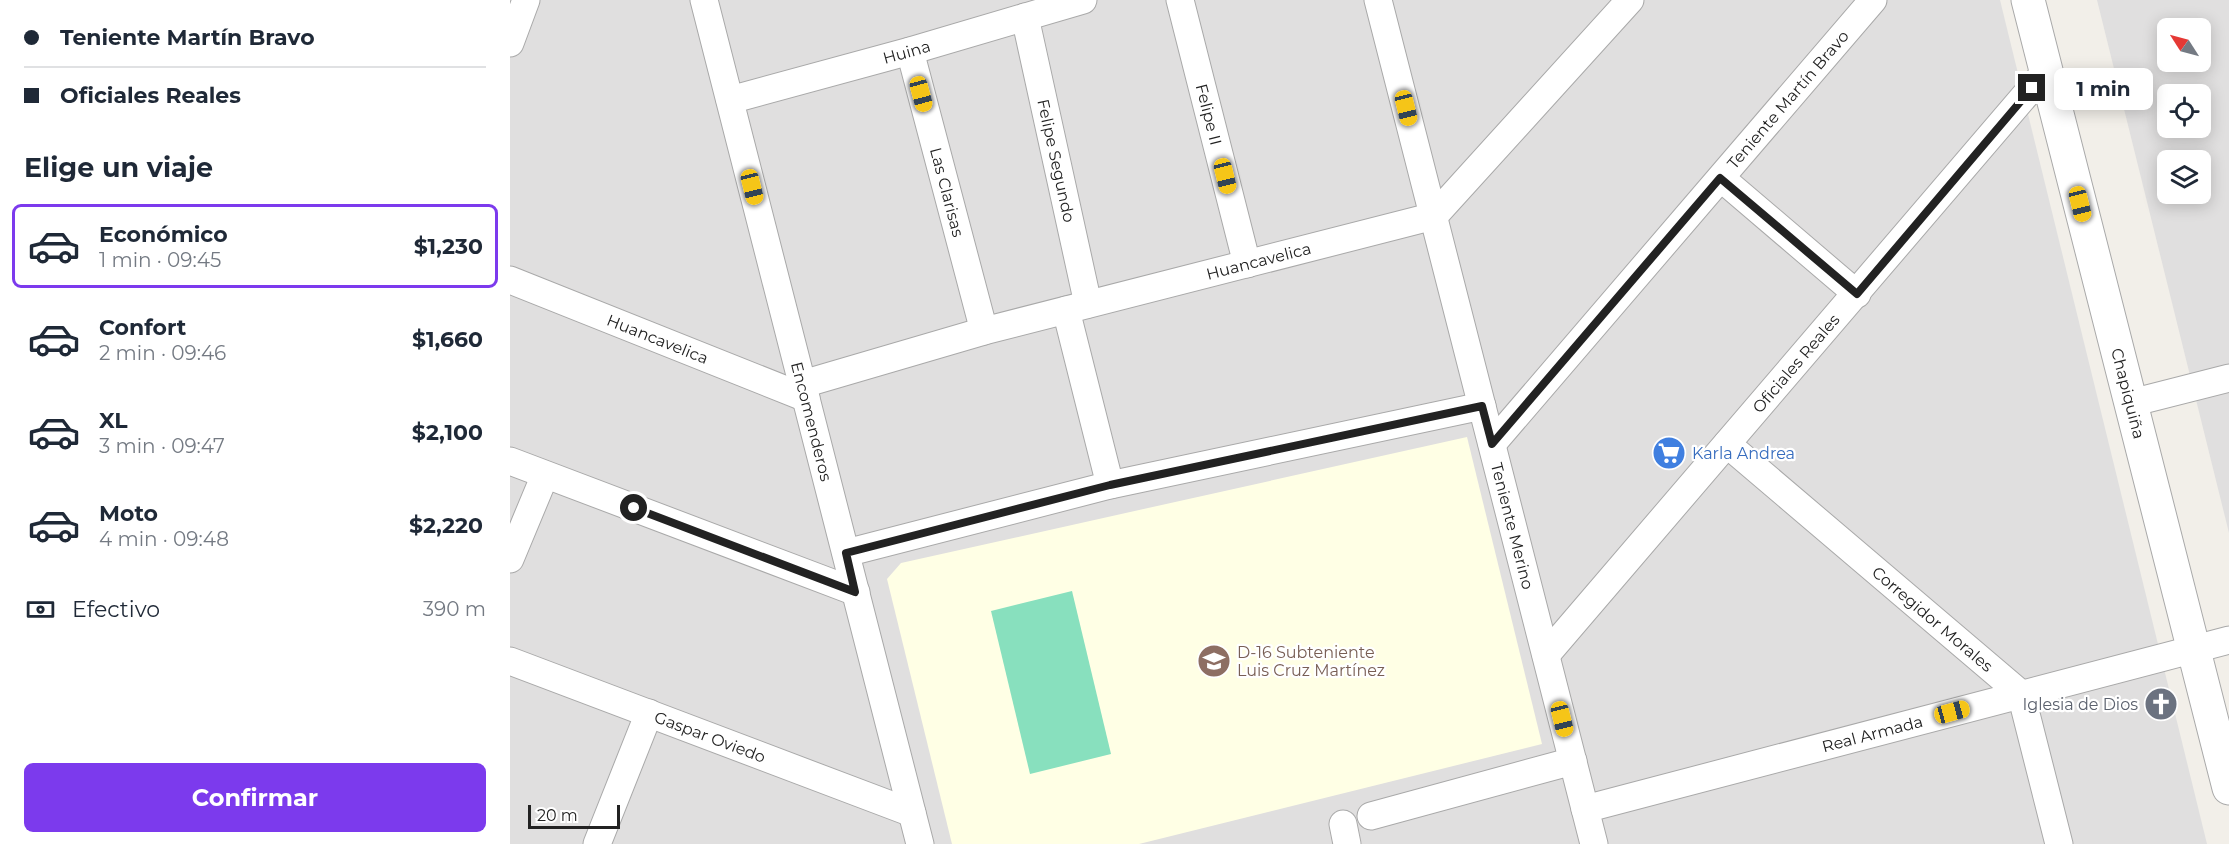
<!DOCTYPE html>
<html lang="es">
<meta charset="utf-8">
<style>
:root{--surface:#fff;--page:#f6f6f7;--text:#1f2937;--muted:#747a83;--line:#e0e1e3;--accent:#7c3aed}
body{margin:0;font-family:Montserrat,sans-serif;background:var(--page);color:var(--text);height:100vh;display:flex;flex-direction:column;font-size:22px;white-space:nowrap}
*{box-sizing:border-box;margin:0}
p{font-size:20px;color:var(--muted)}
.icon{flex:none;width:33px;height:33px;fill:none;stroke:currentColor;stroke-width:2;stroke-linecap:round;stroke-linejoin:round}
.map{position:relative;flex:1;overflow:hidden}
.details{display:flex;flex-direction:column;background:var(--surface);width:510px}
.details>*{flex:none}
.guide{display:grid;align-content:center;height:132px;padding:0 24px;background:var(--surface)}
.needle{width:39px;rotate:306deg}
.buttons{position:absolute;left:1647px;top:18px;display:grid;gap:12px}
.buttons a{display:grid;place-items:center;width:54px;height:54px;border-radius:9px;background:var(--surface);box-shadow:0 3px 15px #0003;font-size:30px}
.scale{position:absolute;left:18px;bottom:15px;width:92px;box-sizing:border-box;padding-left:6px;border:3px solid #222;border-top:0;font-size:16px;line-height:21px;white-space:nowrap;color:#222;-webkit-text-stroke:4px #fff;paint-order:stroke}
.end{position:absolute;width:27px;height:27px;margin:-14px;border:8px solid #222;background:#fff;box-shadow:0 0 0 3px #fff}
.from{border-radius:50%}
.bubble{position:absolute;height:42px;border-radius:9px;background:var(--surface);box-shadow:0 3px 15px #0003;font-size:20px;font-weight:700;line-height:42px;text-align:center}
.car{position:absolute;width:18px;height:36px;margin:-18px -9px;border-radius:8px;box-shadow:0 0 4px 2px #0007;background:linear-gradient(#f5c518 24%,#345 0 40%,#f5c518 0 76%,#345 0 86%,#f5c518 0)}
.guide b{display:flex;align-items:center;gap:21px;height:57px;font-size:22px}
.guide b+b{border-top:2px solid var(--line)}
.guide i{width:15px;height:15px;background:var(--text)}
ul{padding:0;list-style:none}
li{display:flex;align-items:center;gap:18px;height:84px;margin:0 12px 9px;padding:0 12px;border:3px solid transparent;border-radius:9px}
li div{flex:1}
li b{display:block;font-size:22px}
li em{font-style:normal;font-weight:700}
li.on{border-color:var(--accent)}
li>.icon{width:54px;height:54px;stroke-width:1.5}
h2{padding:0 24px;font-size:27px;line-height:72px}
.pay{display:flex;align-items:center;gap:15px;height:66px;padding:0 24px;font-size:22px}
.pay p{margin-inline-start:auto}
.action{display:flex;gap:12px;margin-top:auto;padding:12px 24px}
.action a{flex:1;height:69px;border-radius:9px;background:var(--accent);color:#fff;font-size:24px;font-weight:700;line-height:69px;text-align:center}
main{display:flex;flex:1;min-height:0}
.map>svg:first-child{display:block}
.residential{fill:#e0dfdf;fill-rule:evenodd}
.education{fill:#ffffe5}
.pitch{fill:#88e0be}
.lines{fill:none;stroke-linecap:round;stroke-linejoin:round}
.minor-casing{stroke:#a9a9a9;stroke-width:29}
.tertiary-casing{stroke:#a9a9a9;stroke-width:35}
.minor{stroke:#fff;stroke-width:27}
.tertiary{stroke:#fff;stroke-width:33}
.route{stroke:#222;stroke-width:8}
.labels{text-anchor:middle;stroke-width:4.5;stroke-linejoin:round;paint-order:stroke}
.street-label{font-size:16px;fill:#222;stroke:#fff}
.shop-label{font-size:16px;fill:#366cbe;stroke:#fff;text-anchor:start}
.education-label{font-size:16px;fill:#785e54;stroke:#fff;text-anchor:start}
.worship-label{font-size:16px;fill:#5b616d;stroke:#fff;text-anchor:end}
</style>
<main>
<section class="details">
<div class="guide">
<b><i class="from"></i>Teniente Martín Bravo</b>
<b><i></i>Oficiales Reales</b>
</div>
<h2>Elige un viaje</h2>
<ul>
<li class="on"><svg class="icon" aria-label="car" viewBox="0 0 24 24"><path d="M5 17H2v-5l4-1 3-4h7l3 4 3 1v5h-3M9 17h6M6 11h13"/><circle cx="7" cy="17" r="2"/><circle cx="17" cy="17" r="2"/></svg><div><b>Económico</b><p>1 min · 09:45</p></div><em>$1,230</em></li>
<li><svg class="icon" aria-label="car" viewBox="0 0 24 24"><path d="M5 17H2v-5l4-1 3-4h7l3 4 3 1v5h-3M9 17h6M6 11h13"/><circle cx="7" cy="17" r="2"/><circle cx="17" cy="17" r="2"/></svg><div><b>Confort</b><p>2 min · 09:46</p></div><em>$1,660</em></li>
<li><svg class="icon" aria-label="car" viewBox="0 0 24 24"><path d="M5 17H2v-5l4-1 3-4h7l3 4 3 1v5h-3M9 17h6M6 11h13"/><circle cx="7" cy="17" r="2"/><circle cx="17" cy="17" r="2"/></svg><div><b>XL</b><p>3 min · 09:47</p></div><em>$2,100</em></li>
<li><svg class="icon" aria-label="car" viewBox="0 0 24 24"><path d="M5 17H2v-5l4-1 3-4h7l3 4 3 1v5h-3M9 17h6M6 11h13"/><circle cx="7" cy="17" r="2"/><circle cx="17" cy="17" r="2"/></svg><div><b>Moto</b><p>4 min · 09:48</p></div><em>$2,220</em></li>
</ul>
<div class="pay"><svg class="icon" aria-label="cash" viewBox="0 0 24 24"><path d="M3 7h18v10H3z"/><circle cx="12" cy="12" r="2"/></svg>Efectivo<p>390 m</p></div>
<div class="action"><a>Confirmar</a></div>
</section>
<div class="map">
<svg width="1719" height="844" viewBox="0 0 1719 844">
<rect width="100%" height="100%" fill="#f2efe9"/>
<g class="residential">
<path d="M0 0H1490L1697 844H0Z"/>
<path d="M1587 0H1719V533ZM1658 28H1690V62H1658ZM1658 94H1690V128H1658ZM1658 160H1690V194H1658Z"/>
</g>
<path class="education" d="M957 437 1032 744 629 844H442L377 579 391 563Z"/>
<path class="pitch" d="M562 591 601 754 520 774 481 611Z"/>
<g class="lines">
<g class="minor-casing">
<g id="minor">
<path id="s1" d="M194 0 410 844"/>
<path id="s2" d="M670 0 737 264"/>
<path id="s3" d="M868 0 1084 844"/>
<path id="s4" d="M515 17 578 304"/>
<path d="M0 43 16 0"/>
<path id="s5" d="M400 51 474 331"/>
<path id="s6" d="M220 100 400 51 573 0"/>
<path d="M1211 178 1347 294"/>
<path id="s7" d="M0 280 296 398"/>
<path d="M556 310 600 485"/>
<path id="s8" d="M293 384 474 331 924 216 1120 0"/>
<path d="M1621 403 1719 378"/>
<path id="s9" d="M982 444 1363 0"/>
<path id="s10" d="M1217 444 1511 694 1549 844"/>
<path d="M0 461 346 592"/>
<path d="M336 553 600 485 972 406"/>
<path d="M0 559 35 475"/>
<path id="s11" d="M1036 655 1536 71"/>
<path id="s12" d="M0 661 402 813"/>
<path id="s13" d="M1075 809 1719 640"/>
<path d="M861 816 1063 761"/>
<path d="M833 824 837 844"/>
<path d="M87 844 139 713"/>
</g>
</g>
<g class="tertiary-casing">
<g id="tertiary">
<path id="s14" d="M1518 0 1719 788"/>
</g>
</g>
<use href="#minor" class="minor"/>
<use href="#tertiary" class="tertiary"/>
</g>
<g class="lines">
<path class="route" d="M124 508 345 592 336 553 600 485 972 406 982 444 1210 178 1347 294 1522 88"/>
</g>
<defs>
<g id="supermarket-disc" transform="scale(1.725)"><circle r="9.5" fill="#3f7fe0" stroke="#fff"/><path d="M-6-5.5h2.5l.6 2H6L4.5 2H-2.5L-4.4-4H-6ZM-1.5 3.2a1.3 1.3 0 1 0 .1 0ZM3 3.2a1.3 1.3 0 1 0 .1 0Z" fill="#fff"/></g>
<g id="school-disc" transform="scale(1.725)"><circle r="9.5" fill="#8d6e63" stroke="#fff"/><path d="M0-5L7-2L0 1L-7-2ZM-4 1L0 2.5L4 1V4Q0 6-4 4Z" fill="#fff"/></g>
<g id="church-disc" transform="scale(1.725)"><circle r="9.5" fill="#6b7280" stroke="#fff"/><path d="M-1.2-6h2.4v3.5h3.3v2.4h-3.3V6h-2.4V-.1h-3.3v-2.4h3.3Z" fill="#fff"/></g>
</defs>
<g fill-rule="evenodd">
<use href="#supermarket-disc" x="1159" y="453"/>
<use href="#school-disc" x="704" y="661"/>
<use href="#church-disc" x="1651" y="704"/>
</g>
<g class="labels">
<g class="street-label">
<text dy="6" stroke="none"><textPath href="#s6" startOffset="183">Huina</textPath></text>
<text dy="6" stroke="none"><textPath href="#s9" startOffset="454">Teniente Martín Bravo</textPath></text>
<text dy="6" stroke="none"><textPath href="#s2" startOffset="118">Felipe II</textPath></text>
<text dy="6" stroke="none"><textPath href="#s4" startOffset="147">Felipe Segundo</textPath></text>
<text dy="6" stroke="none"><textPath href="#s5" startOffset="146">Las Clarisas</textPath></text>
<text dy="6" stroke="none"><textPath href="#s8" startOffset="472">Huancavelica</textPath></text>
<text dy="6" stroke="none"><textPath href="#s7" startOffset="159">Huancavelica</textPath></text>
<text dy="6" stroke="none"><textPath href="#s11" startOffset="384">Oficiales Reales</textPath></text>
<text dy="6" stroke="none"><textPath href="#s14" startOffset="406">Chapiquiña</textPath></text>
<text dy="6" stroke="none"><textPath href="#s1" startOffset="435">Encomenderos</textPath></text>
<text dy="6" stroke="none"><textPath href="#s3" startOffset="543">Teniente Merino</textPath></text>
<text dy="6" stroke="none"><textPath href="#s10" startOffset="270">Corregidor Morales</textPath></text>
<text dy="6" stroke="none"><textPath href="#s13" startOffset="297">Real Armada</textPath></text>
<text dy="6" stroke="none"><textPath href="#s12" startOffset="214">Gaspar Oviedo</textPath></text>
</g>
<g class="shop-label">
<text x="1182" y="459">Karla Andrea</text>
</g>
<g class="education-label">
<text x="727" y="658">D-16 Subteniente<tspan x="727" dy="18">Luis Cruz Martínez</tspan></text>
</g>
<g class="worship-label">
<text x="1628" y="710">Iglesia de Dios</text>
</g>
</g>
</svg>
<div class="buttons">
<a><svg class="needle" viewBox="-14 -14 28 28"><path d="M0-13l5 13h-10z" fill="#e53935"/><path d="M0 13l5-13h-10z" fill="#747a83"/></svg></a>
<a><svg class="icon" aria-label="locate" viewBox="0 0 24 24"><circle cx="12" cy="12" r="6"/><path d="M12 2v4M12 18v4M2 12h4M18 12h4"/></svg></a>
<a><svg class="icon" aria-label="layers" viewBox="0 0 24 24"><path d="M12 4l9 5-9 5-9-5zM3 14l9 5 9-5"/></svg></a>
</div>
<div class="scale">20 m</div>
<i class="end from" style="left:124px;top:508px"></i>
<i class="end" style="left:1522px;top:88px"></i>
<div class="bubble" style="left:1544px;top:68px;width:99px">1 min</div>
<i class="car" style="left:411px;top:94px;rotate:165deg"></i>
<i class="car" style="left:896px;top:108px;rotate:166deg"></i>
<i class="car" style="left:715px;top:176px;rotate:166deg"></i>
<i class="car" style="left:242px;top:187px;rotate:166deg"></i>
<i class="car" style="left:1570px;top:204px;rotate:166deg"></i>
<i class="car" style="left:1442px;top:712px;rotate:75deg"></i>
<i class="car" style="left:1052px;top:719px;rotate:166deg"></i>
</div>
</main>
